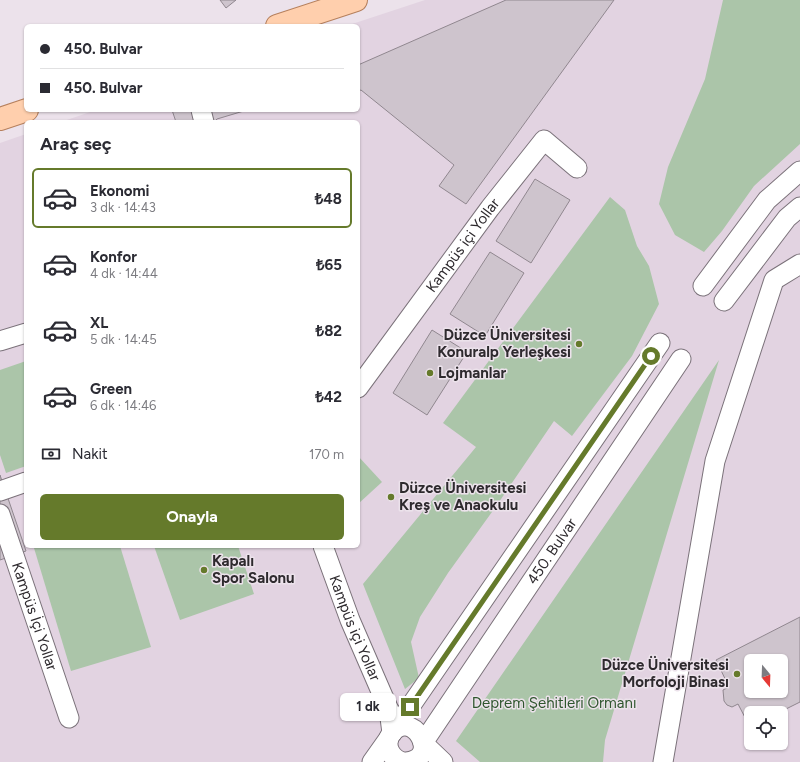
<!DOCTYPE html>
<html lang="tr">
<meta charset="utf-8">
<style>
:root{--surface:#fff;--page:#f7f7f7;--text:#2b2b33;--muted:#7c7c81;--line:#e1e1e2;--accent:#657a2b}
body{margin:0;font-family:Figtree,sans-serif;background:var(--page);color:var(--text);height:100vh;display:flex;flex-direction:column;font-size:15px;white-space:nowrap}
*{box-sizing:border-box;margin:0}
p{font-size:13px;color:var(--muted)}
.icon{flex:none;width:22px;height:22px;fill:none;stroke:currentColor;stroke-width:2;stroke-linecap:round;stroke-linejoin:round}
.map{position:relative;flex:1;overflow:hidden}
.panel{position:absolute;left:24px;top:120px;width:336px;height:428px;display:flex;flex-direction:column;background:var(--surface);border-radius:6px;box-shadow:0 1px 3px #0004}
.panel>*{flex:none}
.hud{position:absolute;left:24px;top:24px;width:336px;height:88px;border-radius:6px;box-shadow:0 1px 3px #0004;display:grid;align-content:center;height:88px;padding:0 16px;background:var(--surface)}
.needle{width:26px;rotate:161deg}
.fabs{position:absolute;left:744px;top:654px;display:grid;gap:8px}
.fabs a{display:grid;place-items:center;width:44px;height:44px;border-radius:6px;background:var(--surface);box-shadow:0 1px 3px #0004;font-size:20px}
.end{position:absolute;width:18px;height:18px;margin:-9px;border:5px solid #657a2b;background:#fff;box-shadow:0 0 0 2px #fff}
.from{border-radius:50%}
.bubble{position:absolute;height:28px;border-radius:6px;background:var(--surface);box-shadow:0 1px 3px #0004;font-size:13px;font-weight:700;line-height:28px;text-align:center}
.hud b{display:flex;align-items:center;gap:14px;height:38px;font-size:15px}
.hud b+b{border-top:1px solid var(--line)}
.hud i{width:10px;height:10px;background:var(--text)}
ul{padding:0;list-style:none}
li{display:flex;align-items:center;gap:12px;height:60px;margin:0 8px 6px;padding:0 8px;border:2px solid transparent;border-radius:6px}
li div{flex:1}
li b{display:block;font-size:15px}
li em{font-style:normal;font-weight:700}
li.selected{border-color:var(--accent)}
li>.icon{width:36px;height:36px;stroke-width:1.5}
h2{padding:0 16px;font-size:18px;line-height:48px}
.pay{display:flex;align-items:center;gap:10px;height:44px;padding:0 16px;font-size:15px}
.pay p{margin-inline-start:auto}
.primary-button{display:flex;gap:8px;margin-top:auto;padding:8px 16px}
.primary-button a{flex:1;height:46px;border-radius:6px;background:var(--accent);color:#fff;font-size:16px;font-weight:700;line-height:46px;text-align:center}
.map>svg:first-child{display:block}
.built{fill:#e2d3e1;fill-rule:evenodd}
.green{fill:#abc5a9}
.building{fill:#cec4cd;stroke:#90878f;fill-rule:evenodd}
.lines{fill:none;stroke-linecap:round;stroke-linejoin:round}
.minor-casing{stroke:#7b727a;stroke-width:21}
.major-casing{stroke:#b6805d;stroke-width:24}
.minor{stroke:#fff;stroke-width:19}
.major{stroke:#ffcfad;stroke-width:22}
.route{stroke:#657a2b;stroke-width:5}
.poi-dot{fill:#657a2b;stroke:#ece2eb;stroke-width:1.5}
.labels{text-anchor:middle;stroke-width:3;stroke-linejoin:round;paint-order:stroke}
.street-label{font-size:15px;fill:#2e2a2e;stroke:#ece2eb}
.poi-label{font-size:15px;font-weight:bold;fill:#2e2a2e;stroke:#ece2eb;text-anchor:start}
.park-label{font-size:15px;fill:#2f562e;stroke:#ece2eb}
</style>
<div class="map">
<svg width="800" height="762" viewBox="0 0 800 762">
<rect width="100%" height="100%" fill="#ece2eb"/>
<path class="built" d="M425 0H800V762H0V143L26 134V546H358V122H61L96 110H358V26H346ZM751 661H781V691H751ZM751 713H781V743H751Z"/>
<g class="green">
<path d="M723 0H800V144L754 186 722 231 704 252 675 235 659 204 668 167 705 79Z"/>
<path d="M610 197 625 210 637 246 649 266 659 304 632 356 572 436 554 421 497 505 448 573 420 617 411 642 419 678 405 689 363 584 476 447 443 423Z"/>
<path d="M719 360 605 740 603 762H480L456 741Z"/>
<path d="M26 361V466L6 473 0 455V370Z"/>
<path d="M358 456 382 482 358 504Z"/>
<path d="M39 546H120L151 647 71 671 34 548Z"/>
<path d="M154 546H238L254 594 180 620Z"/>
</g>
<g class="building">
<path d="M220 0H236L226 8Z"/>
<path d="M506 0H614L466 204 439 186 454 165 361 90 358 91V65Z"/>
<path d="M172 110H247L217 119 214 122H176Z"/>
<path d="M535 179 570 200 531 263 496 241Z"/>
<path d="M490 252 524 273 485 336 450 314Z"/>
<path d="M432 330 467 352 427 415 393 393Z"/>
<path d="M0 475 26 551 0 560Z"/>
<path d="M800 617V702L778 713H751L750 727 738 704 732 707 727 705 724 701 723 690 729 687 716 660ZM751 661H781V691H751Z"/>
</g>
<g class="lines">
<g class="minor-casing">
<g id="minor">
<path d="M201 110 204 122"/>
<path d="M703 286 767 200 800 171"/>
<path d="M724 301 787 218 800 207"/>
<path d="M0 341 26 333"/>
<path id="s1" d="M358 388 490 208 544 140 577 168"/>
<path d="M0 491 26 482"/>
<path id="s2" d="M0 514 69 718"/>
<path id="s3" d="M323 546 350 620 389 710 392 733"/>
<path d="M392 733 660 343"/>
<path id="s4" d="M423 743 681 359"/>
<path d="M423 743 443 762"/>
<path d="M372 762 389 738"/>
<path d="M404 762C392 760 383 746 391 734 411 707 443 757 407 762"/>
<path d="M663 762 715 461 774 280 800 264"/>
</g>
</g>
<g class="major-casing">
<g id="major">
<path d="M277 26 356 0"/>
<path d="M0 119 27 110"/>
</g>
</g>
<use href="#minor" class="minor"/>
<use href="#major" class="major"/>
</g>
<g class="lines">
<path class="route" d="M410 707 651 356"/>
</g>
<g class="poi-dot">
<circle cx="579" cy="344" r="4"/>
<circle cx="430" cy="373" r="4"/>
<circle cx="391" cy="497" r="4"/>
<circle cx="204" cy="570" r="4"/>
<circle cx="737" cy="674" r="4"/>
</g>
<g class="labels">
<g class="street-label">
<text dy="5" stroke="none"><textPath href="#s1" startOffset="177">Kampüs içi Yollar</textPath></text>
<text dy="5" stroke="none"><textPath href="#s4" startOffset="231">450. Bulvar</textPath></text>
<text dy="5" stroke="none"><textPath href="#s2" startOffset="108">Kampüs İçi Yollar</textPath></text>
<text dy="5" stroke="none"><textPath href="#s3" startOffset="88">Kampüs içi Yollar</textPath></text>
</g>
<g class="poi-label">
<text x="571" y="340" text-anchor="end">Düzce Üniversitesi<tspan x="571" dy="17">Konuralp Yerleşkesi</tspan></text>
<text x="438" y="378">Lojmanlar</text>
<text x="399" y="493">Düzce Üniversitesi<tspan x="399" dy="17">Kreş ve Anaokulu</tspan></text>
<text x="212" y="566">Kapalı<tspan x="212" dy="17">Spor Salonu</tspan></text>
<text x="729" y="670" text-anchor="end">Düzce Üniversitesi<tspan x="729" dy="17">Morfoloji Binası</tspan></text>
</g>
<g class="park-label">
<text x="554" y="708">Deprem Şehitleri Ormanı</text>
</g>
</g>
</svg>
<div class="fabs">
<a><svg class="needle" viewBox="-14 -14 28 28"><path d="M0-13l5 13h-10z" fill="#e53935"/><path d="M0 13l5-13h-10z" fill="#7c7c81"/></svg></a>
<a><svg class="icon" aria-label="locate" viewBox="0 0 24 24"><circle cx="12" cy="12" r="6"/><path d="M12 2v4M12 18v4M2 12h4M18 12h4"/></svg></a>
</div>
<i class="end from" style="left:651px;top:356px"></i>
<i class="end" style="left:410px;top:707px"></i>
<div class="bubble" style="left:340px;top:693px;width:56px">1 dk</div>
<div class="hud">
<b><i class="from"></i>450. Bulvar</b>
<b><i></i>450. Bulvar</b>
</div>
<section class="panel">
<h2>Araç seç</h2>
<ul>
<li class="selected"><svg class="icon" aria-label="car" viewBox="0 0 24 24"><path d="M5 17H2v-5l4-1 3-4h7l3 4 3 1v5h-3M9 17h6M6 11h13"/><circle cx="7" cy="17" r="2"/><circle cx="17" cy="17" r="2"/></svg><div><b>Ekonomi</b><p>3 dk · 14:43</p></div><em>₺48</em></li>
<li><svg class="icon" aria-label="car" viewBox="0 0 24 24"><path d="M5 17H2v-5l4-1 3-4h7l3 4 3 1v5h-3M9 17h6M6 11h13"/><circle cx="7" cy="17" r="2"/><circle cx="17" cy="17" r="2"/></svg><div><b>Konfor</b><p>4 dk · 14:44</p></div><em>₺65</em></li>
<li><svg class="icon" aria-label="car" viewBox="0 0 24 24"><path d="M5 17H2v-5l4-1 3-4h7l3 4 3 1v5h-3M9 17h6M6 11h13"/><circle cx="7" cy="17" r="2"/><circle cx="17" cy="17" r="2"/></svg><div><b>XL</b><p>5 dk · 14:45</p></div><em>₺82</em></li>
<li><svg class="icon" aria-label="car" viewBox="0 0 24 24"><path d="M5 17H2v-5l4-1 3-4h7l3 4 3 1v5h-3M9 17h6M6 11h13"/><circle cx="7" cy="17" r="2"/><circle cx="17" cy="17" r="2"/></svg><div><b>Green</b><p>6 dk · 14:46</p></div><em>₺42</em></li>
</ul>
<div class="pay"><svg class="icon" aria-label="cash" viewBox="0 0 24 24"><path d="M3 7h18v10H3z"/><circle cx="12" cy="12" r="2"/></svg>Nakit<p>170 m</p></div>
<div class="primary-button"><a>Onayla</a></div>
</section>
</div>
